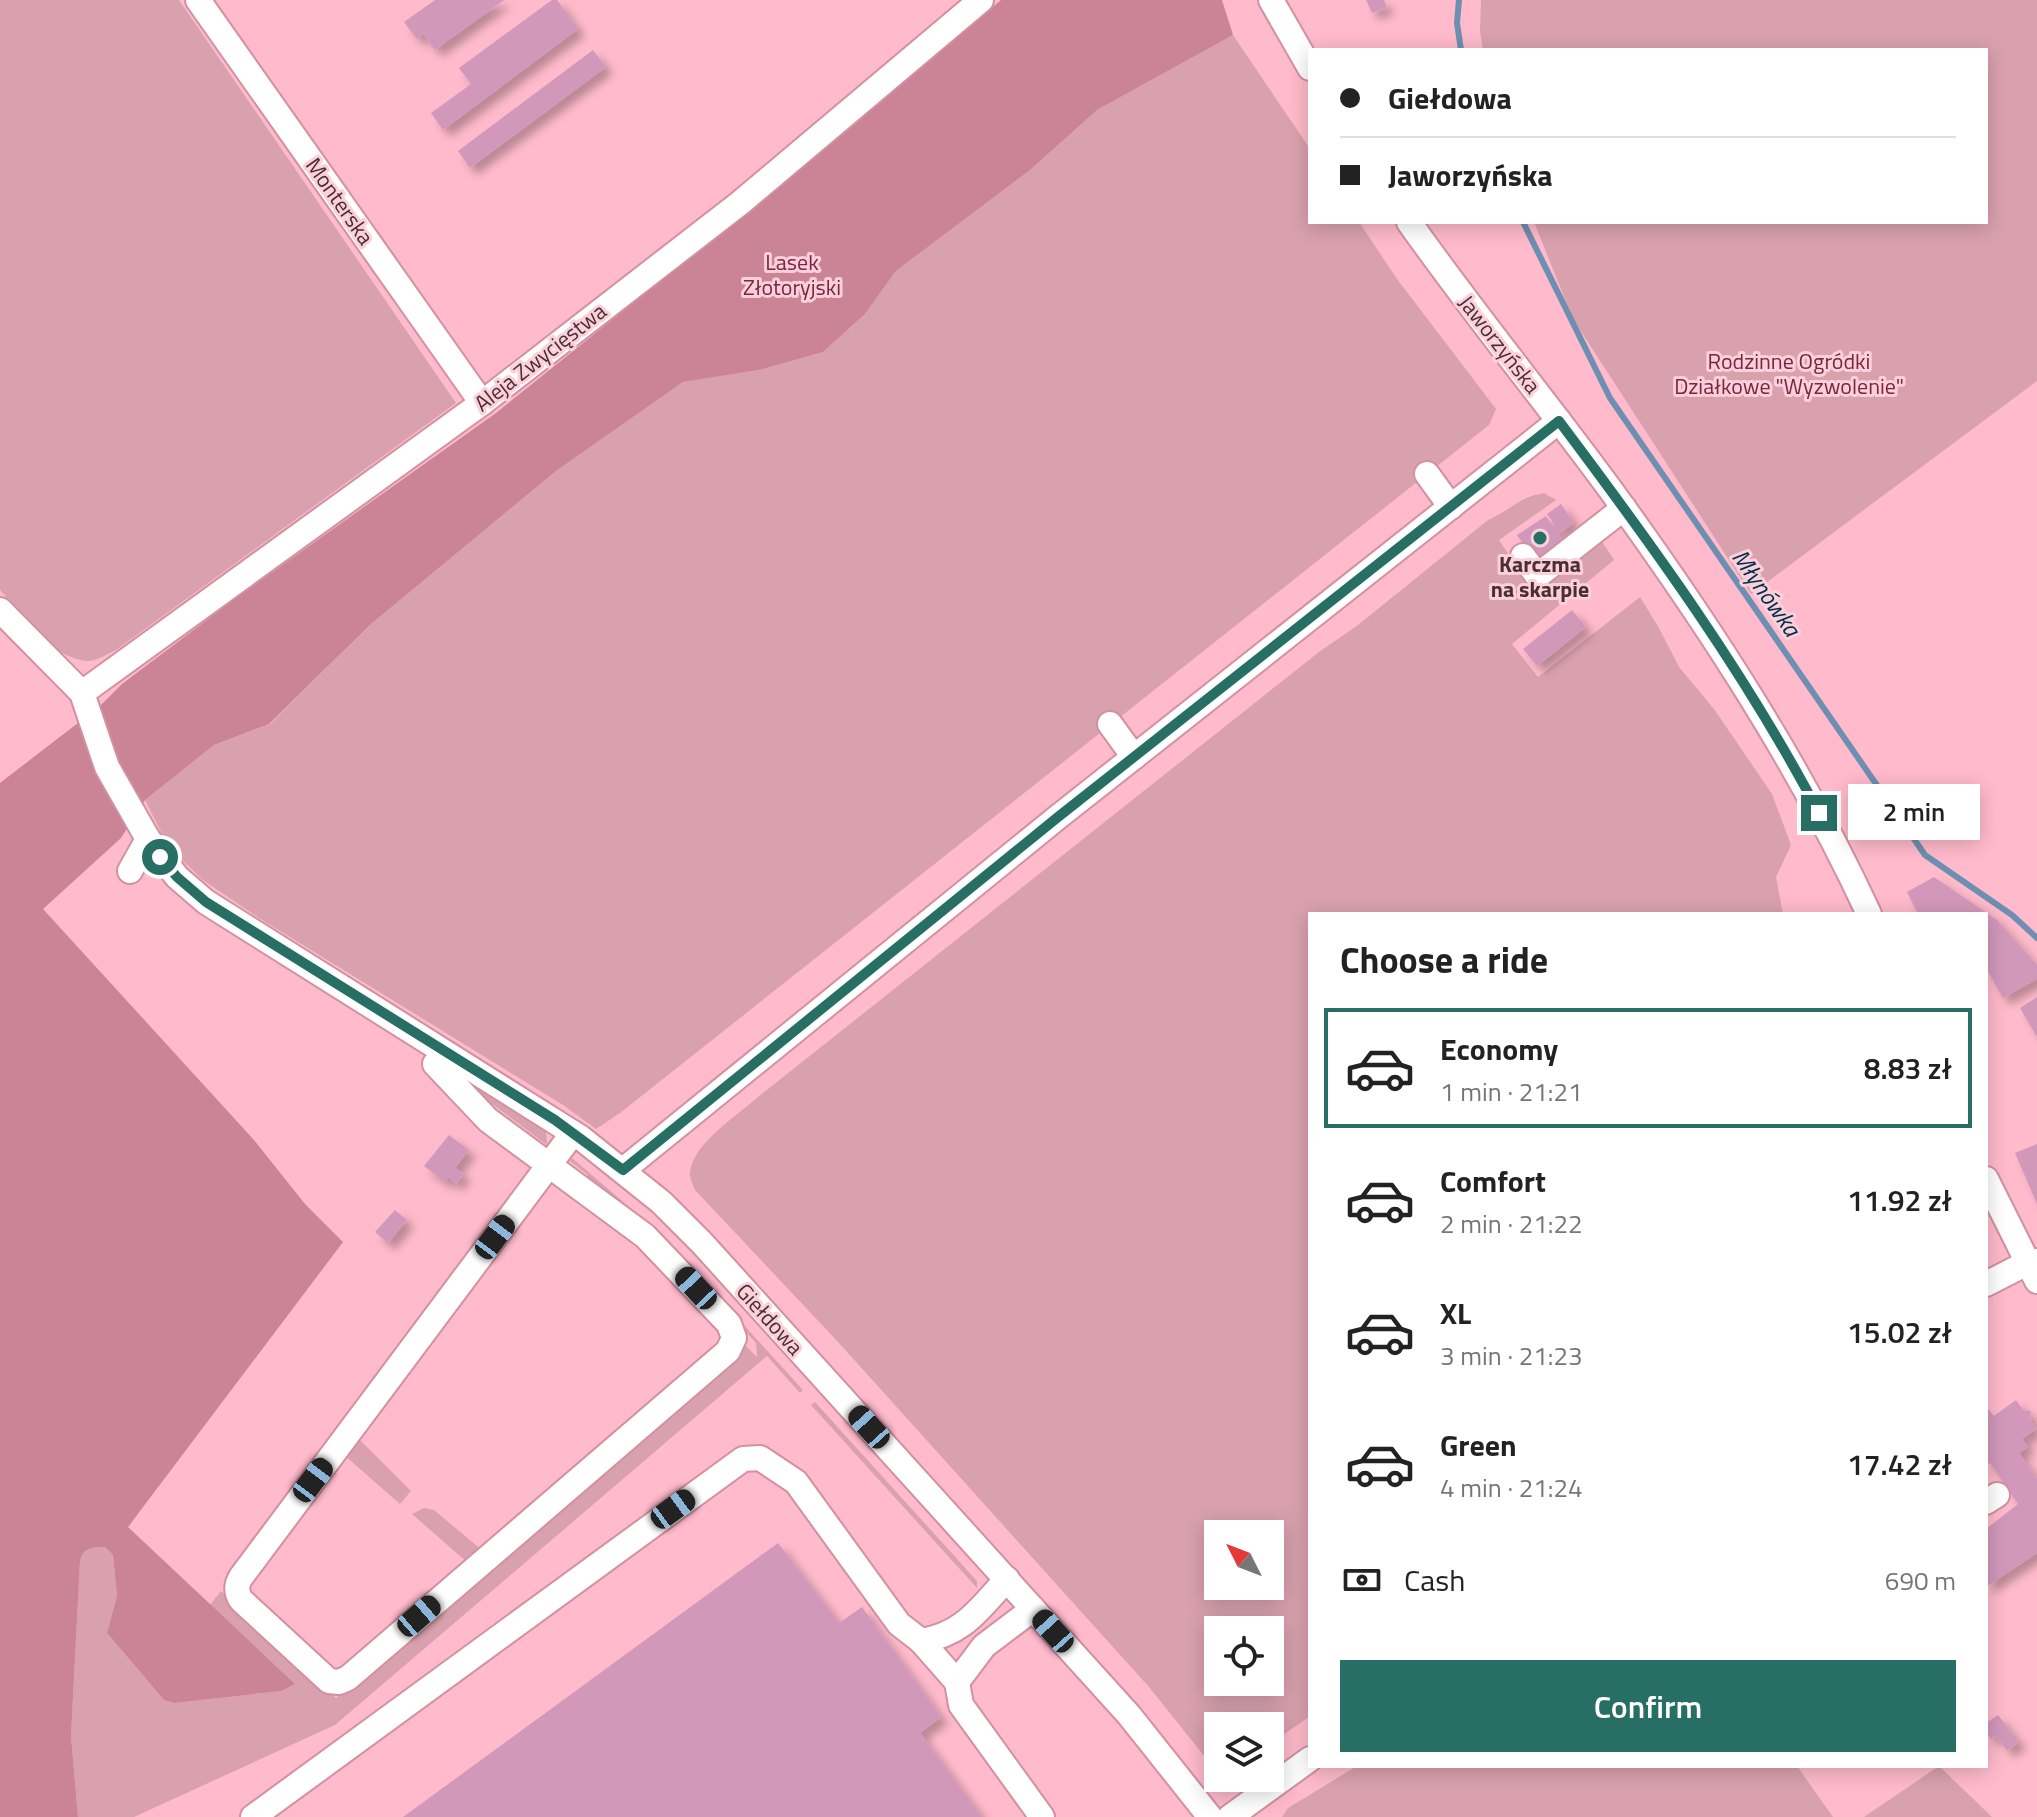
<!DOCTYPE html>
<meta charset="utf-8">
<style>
:root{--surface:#fff;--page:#f2f2f2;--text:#222;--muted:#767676;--line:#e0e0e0;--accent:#276e65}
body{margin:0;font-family:"Titillium Web",sans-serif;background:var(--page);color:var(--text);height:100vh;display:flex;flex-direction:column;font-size:30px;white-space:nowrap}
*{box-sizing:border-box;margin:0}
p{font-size:26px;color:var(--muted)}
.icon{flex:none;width:44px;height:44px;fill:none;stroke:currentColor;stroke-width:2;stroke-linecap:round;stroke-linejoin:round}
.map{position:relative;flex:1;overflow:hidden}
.sheet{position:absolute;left:1308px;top:912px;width:680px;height:856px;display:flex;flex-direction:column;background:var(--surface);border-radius:0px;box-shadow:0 4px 20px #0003}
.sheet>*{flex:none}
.top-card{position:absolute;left:1308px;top:48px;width:680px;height:176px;border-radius:0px;box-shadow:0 4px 20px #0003;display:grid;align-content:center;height:176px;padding:0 32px;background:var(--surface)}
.needle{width:52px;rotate:312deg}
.tools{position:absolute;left:1204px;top:1520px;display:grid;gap:16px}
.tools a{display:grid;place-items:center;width:80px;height:80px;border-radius:0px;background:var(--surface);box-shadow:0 4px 20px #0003;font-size:40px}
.end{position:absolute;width:36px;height:36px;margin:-18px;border:10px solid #276e65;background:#fff;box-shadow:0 0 0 4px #fff}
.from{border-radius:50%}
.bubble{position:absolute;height:56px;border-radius:0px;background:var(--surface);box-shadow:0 4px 20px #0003;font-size:26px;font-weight:600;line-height:56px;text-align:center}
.car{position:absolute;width:24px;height:48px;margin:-24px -12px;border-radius:10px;box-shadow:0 0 6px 2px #0007;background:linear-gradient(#222 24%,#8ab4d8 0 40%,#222 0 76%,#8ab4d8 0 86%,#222 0)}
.top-card b{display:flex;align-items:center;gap:28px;height:76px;font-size:30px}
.top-card b+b{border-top:2px solid var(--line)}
.top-card i{width:20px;height:20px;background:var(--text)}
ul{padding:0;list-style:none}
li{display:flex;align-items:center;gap:24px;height:120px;margin:0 16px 12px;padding:0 16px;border:4px solid transparent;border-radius:0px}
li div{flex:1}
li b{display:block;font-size:30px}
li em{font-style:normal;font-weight:600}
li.on{border-color:var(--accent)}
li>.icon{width:72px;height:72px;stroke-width:1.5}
h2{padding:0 32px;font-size:36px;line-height:96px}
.pay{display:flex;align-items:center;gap:20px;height:88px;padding:0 32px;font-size:30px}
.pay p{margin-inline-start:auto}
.button{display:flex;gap:16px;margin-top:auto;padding:16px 32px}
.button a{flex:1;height:92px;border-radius:0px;background:var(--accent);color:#fff;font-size:32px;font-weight:600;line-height:92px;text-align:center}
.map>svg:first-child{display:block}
.green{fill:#d9a1ae;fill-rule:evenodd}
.forest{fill:#cb8396}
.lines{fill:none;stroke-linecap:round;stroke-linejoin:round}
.stream{stroke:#6d8fb1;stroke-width:6}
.building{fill:#d298ba;filter:url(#shadow)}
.minor-casing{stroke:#d290a1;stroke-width:28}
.minor{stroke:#fff;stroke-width:24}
.route{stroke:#276e65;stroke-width:10}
.poi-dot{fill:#276e65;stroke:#fbd0da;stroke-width:3}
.labels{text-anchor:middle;stroke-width:6;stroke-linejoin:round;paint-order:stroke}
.street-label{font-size:22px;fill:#492e35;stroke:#fbd0da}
.park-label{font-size:22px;fill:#7a2542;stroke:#fbd0da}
.poi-label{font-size:22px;font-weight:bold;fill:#492e35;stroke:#fbd0da}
.water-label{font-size:24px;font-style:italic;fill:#002d4b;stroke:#fbd0da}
</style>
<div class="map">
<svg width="2037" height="1817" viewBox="0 0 2037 1817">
<defs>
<filter id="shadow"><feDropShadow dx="7" dy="7" stdDeviation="4" flood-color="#0004"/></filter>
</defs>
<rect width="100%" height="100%" fill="#ffbacb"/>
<g class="green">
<path d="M0 0H179L456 403 116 650C107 654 95 662 87 661 50 658 23 614 0 590Z"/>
<path d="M1481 0H2037V381L1751 594 1573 319 1534 222H1986V50H1483L1480 31Z"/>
<path d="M1233 35 1310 149V222H1359L1397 279 1496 409 1489 425 620 1113 596 1129 563 1105 259 918 203 880 183 861 163 836 145 800 214 745 270 724 371 624 556 471 683 382 759 370 823 352 865 314 896 271 1030 170 1097 110Z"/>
<path d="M1544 493 1556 500 1499 540 1528 584 1601 540 1614 560 1512 644 1538 677 1640 597 1659 628 1679 667 1714 709 1772 794 1791 845 1776 877 1783 914H1310V1716L1270 1744V1726H1218V1760L1205 1757 1149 1687 839 1343 695 1190C693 1184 689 1178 690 1172 694 1143 733 1119 753 1101L1319 652 1358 625 1488 520C1511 510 1519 497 1544 493ZM1218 1534H1270V1586H1218ZM1218 1630H1270V1682H1218Z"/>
<path d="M452 1070 546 1130 547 1145 464 1083Z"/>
<path d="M572 1158 662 1235 803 1390 800 1393 767 1356 335 1725 134 1817H78L71 1736 80 1561C83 1548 92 1547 105 1547L113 1555 117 1596 107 1633 164 1700 174 1703 282 1691 295 1684 210 1605 221 1591 336 1698 746 1346 757 1357 756 1343 687 1267 585 1180 588 1175 570 1161Z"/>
<path d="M815 1402 977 1581V1588L811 1405Z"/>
<path d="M357 1437 411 1491 400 1504 344 1455Z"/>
<path d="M424 1508 434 1510 483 1551 468 1563 412 1514Z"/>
<path d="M1357 1766H1797L1833 1817H1282L1288 1808Z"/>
<path d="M1939 1766 1992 1817H1864Z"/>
</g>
<path class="forest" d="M1001 0H1222L1233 35 1097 110 1030 170 896 271 865 314 823 352 759 370 683 382 556 471 371 624 269 724 214 745 145 800 121 838 43 909 254 1140 305 1204 343 1242 128 1527 295 1684 282 1691 174 1703 164 1700 107 1633 117 1596 113 1555 105 1547C92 1547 83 1548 80 1561L71 1736 78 1817H0V783L100 706 122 684 236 598 496 413 841 136Z"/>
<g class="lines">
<g class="stream">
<path d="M1459 0 1457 23 1461 50"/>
<path d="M1523 222 1610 398 1925 855 2012 915 2037 938"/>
</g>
</g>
<g class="building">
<path d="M435 0H504L435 50 423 34 417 39 404 22Z"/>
<path d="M552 0H557L578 29 443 130 431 113 471 84 459 68Z"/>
<path d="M1366 0H1384L1387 7 1372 13Z"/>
<path d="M593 50 606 67 470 168 458 151Z"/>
<path d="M1561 504 1574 523 1560 533 1547 514Z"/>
<path d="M1546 516 1567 547 1538 566 1517 535Z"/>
<path d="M1572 610 1586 627 1537 666 1523 649Z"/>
<path d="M1934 877 1997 920 2037 965V979L2003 998 1986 968V914H1918L1907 892Z"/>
<path d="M2037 997V1037L2020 1008Z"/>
<path d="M449 1135 469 1150 455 1168 464 1174 456 1184 448 1177 445 1182 424 1166Z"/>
<path d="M2037 1144V1204L2015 1153Z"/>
<path d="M395 1210 407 1220 388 1243 375 1232Z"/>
<path d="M2016 1400 2023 1410 2031 1411 2030 1420 2036 1429 2022 1439 2028 1447 2019 1453 2037 1479V1553L1986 1587V1529L2018 1504 1990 1463 1986 1465V1410L1988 1409 1994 1416Z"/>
<path d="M778 1543 839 1623 862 1607 941 1717 920 1733 982 1817H403Z"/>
<path d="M1998 1715 2019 1742 2007 1751 1996 1735 1991 1739 1986 1732V1723Z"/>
</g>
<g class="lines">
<g class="minor-casing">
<g id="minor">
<path d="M198 0 482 403"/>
<path d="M1271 0 1310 68"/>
<path d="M1409 222C1473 313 1544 399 1610 489 1708 624 1799 763 1869 914"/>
<path d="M1427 474 1451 507"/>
<path d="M1523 556 1536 574 1541 573 1624 508"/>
<path d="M0 610 82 693 107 767 148 839 177 877 206 902 581 1138 661 1202 702 1243 1129 1715 1210 1817"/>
<path d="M82 693 482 403 740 203 981 0"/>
<path d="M1110 724 1134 757"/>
<path d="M130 871 148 839"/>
<path d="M435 1064 488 1120 645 1236 729 1324 734 1338 728 1351 348 1678 339 1682 329 1681 241 1600C236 1592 236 1585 241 1577L549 1165 573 1133"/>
<path d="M623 1170 1058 817 1559 421"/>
<path d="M1986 1179 2037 1281"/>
<path d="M1986 1284 2027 1263 2037 1261"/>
<path d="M1986 1502 1997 1495"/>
<path d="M1033 1609 984 1646 957 1682 961 1705 1042 1817"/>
<path d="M921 1641 957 1682"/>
<path d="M253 1817 743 1459 760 1458 796 1482 899 1624 921 1641C964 1634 979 1609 1007 1579"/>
<path d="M1230 1817 1310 1759"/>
</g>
</g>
<use href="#minor" class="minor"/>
</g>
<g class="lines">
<path class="route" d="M160 857 177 877 206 902 555 1120 623 1170 1058 817 1559 421C1653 546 1746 674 1819 813"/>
</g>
<circle class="poi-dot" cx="1540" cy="538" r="8"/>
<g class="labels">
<g class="street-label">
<text transform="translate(340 201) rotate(55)" y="8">Monterska</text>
<text transform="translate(1500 344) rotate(52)" y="8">Jaworzyńska</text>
<text transform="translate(540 357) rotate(-38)" y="8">Aleja Zwycięstwa</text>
<text transform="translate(770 1319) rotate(48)" y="8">Giełdowa</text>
</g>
<g class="park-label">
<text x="792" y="270">Lasek<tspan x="792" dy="25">Złotoryjski</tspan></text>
<text x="1789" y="369">Rodzinne Ogródki<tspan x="1789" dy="25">Działkowe "Wyzwolenie"</tspan></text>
</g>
<g class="poi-label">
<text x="1540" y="572">Karczma<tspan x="1540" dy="25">na skarpie</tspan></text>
</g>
<g class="water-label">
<text transform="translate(1766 593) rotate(55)" y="8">Młynówka</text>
</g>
</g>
</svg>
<div class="tools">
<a><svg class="needle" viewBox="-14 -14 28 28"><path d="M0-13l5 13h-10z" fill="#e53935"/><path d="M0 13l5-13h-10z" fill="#767676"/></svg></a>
<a><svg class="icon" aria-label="locate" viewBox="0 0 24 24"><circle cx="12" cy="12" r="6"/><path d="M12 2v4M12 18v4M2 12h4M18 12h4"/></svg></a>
<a><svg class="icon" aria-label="layers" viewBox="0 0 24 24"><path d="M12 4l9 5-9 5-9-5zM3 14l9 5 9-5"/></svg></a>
</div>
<i class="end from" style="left:160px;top:857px"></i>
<i class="end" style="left:1819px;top:813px"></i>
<div class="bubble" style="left:1848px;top:784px;width:132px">2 min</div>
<i class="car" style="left:495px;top:1237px;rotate:37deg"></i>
<i class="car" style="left:696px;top:1288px;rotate:317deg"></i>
<i class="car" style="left:869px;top:1427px;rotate:318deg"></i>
<i class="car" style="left:313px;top:1480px;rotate:37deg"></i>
<i class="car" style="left:673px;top:1509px;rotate:54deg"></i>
<i class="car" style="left:419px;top:1616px;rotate:49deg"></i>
<i class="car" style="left:1053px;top:1631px;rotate:318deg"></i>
<div class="top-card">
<b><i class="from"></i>Giełdowa</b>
<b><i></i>Jaworzyńska</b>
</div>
<section class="sheet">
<h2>Choose a ride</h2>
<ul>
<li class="on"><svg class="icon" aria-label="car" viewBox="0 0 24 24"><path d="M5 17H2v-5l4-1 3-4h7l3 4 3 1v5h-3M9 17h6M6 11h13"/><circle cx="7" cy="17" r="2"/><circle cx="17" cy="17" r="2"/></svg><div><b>Economy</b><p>1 min · 21:21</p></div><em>8.83 zł</em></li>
<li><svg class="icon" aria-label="car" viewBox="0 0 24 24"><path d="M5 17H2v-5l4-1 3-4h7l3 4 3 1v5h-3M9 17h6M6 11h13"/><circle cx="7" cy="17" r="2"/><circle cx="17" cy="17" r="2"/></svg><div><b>Comfort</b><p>2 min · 21:22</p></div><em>11.92 zł</em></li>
<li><svg class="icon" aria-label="car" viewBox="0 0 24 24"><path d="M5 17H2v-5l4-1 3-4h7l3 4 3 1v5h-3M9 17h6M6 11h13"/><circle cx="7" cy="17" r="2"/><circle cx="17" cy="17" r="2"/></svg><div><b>XL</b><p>3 min · 21:23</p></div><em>15.02 zł</em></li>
<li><svg class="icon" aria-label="car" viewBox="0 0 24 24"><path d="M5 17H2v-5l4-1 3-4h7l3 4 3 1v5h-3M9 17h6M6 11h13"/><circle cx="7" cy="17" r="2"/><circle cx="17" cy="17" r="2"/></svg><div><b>Green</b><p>4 min · 21:24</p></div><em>17.42 zł</em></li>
</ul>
<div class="pay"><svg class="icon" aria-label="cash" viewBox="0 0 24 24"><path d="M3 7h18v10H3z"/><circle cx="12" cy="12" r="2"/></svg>Cash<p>690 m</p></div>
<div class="button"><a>Confirm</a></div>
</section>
</div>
